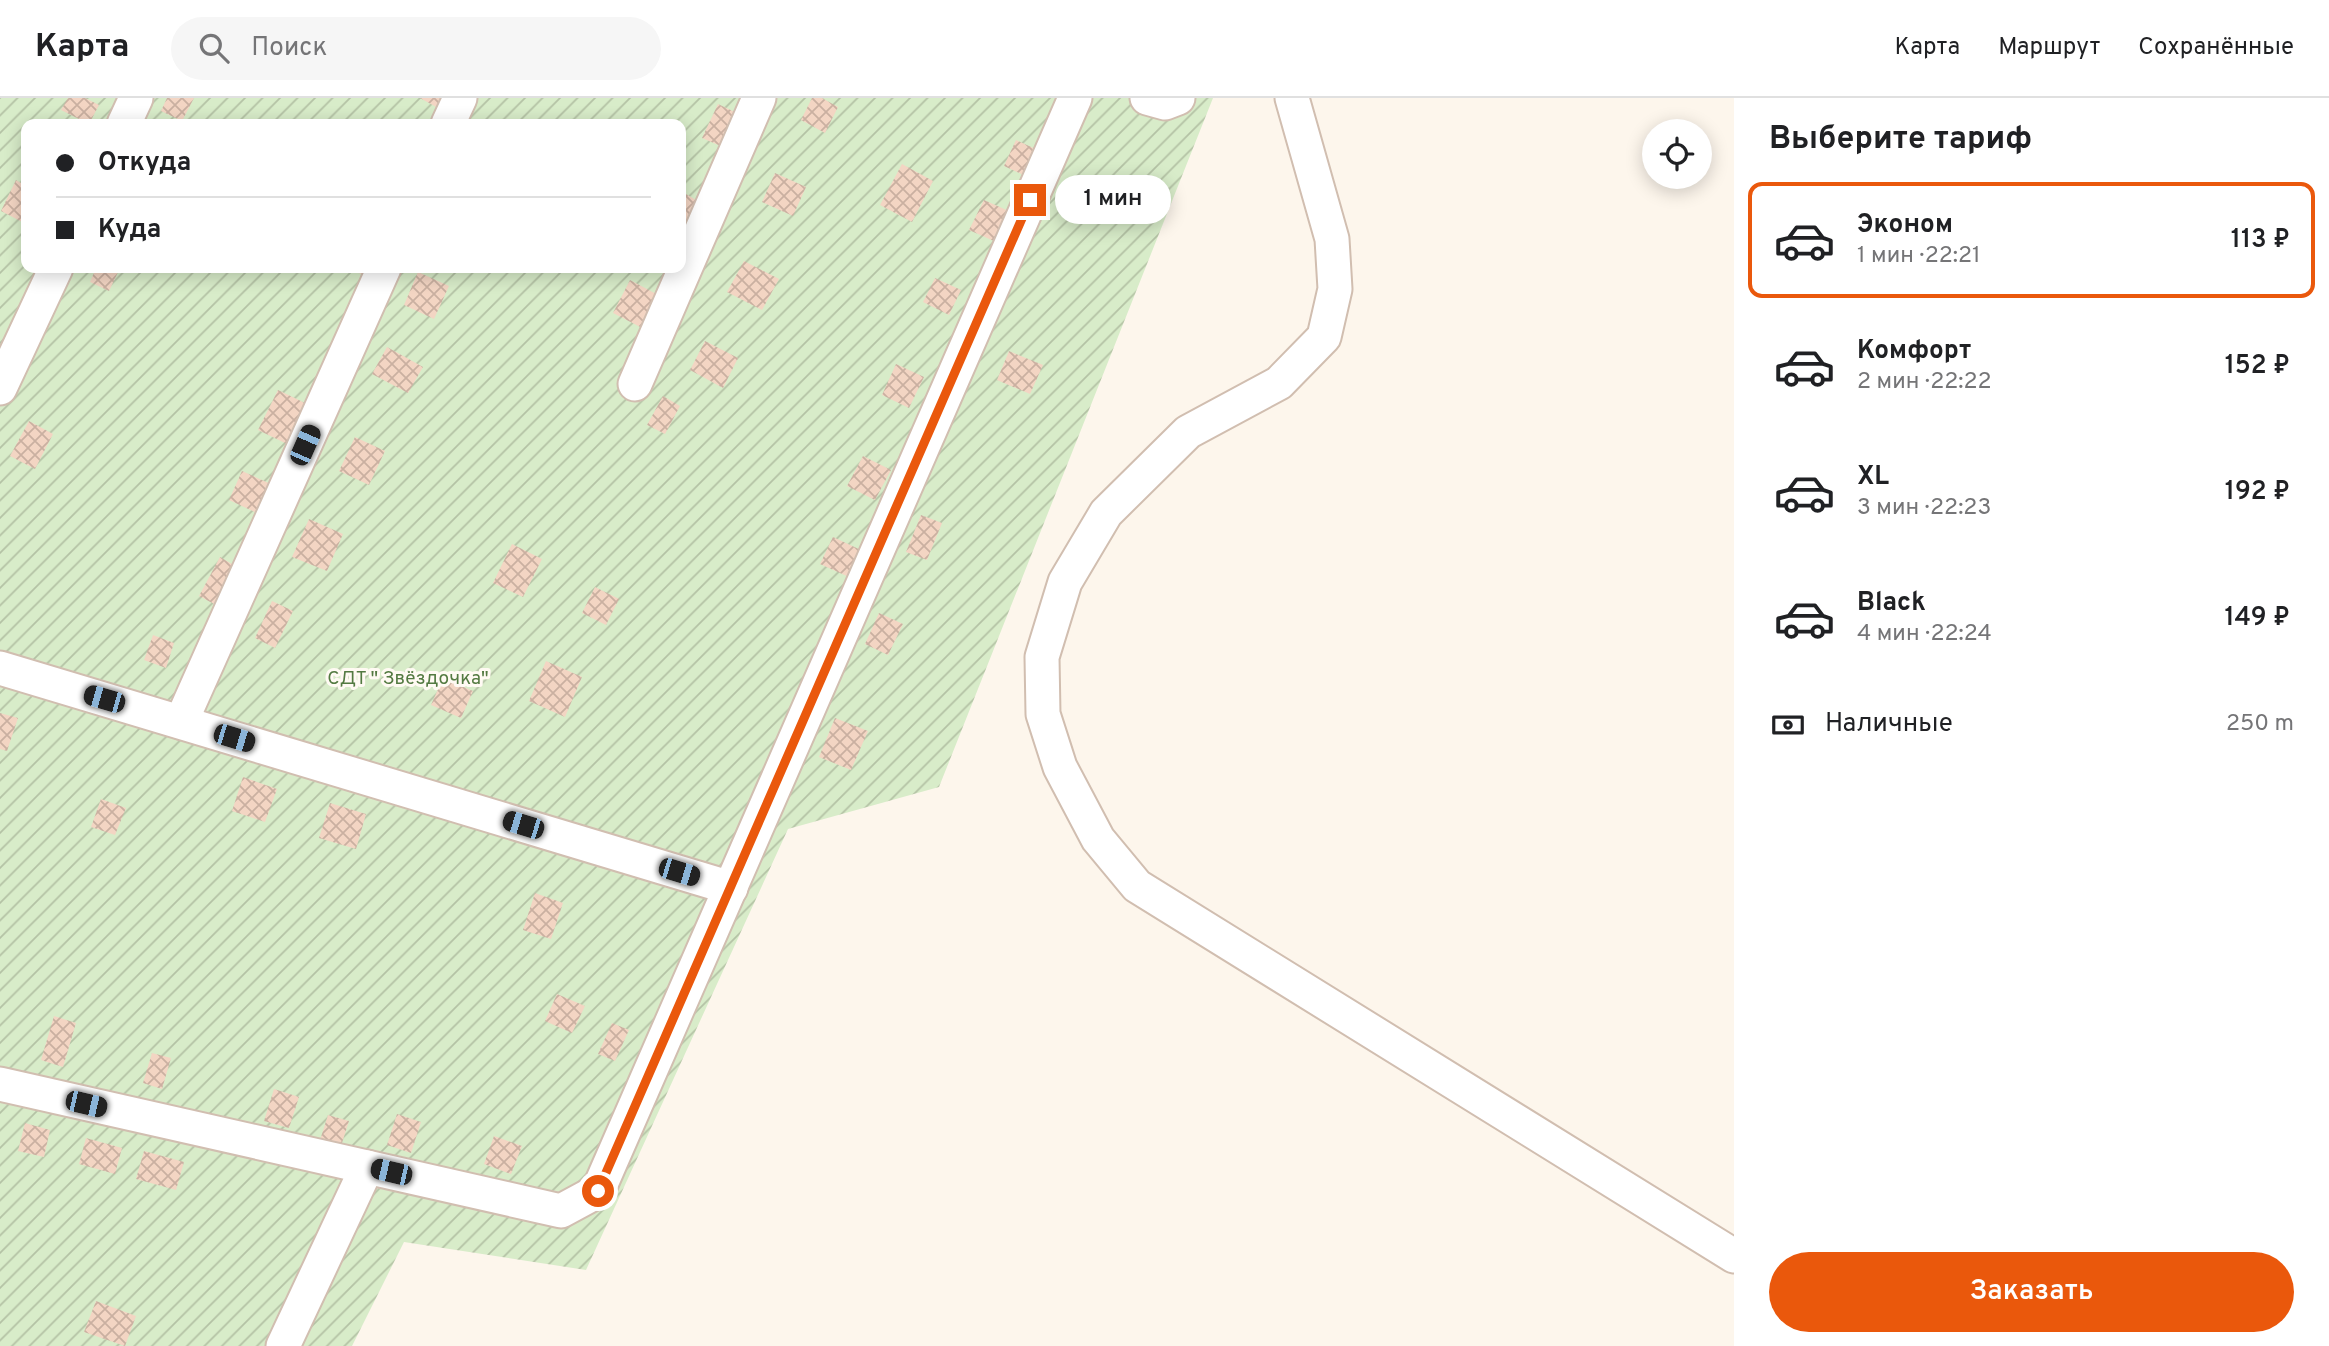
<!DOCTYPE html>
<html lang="ru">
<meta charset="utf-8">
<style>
:root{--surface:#fff;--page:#f6f6f6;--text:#202124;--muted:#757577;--line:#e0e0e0;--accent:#ea580c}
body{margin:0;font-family:Overpass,sans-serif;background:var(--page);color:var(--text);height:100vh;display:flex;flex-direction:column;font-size:26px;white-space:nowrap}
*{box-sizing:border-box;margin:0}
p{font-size:23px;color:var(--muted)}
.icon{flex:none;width:38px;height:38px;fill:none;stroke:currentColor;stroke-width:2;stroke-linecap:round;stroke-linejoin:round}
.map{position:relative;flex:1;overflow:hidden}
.drawer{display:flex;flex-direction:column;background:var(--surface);width:595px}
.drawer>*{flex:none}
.guide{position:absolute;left:21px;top:21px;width:665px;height:154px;border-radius:14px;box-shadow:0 4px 18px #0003;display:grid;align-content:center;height:154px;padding:0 35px;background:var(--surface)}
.fabs{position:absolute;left:1642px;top:21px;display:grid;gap:14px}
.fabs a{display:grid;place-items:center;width:70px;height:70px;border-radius:50%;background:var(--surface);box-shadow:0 4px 18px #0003;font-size:35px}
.end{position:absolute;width:32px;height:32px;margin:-16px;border:9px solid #ea580c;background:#fff;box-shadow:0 0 0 4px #fff}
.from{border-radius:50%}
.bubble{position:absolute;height:49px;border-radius:24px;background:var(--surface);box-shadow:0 4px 18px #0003;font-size:23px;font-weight:600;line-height:49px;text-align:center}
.car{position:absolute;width:21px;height:42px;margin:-21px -10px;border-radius:9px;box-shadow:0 0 5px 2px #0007;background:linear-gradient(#222 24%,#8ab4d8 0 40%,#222 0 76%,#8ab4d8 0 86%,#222 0)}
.guide b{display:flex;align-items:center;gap:24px;height:66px;font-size:26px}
.guide b+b{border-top:2px solid var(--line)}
.guide i{width:18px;height:18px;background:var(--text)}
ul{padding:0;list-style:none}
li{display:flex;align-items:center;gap:21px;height:116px;margin:0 14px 10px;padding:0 21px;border:4px solid transparent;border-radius:14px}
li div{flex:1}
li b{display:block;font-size:26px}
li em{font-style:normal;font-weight:600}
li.on{border-color:var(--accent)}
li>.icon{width:63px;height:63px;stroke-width:1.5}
h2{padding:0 35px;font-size:32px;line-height:84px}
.pay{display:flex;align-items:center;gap:18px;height:77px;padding:0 35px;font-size:26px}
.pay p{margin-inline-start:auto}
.action{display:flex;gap:14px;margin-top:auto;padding:14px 35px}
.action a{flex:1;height:80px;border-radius:42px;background:var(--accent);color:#fff;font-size:28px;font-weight:600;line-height:80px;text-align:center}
header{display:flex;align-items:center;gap:42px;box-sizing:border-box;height:98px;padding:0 35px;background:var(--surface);border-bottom:2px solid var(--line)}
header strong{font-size:33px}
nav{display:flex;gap:38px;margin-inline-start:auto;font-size:24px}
.search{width:490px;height:63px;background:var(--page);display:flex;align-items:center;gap:18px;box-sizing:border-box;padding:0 24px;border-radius:38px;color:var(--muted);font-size:26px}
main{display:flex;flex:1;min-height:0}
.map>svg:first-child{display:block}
.garden{fill:url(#garden-furrows);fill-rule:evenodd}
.building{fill:url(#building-cross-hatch)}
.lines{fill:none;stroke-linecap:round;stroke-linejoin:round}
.minor-casing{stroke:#d1beb0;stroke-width:37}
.minor{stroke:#fff;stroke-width:33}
.route{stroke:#ea580c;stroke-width:9}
.labels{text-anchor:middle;stroke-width:6;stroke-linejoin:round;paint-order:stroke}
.park-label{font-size:19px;fill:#537a41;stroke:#fffaf3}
</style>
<header>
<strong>Карта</strong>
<div class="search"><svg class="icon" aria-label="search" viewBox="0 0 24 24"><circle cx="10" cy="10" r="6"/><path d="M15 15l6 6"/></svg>Поиск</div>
<nav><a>Карта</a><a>Маршрут</a><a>Сохранённые</a></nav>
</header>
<main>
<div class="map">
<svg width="1734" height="1248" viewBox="0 0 1734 1248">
<defs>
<pattern id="garden-furrows" width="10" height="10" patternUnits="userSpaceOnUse" patternTransform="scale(1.75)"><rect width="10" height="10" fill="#d8ecc9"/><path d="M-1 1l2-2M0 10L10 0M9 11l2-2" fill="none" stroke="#b4c2a5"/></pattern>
<pattern id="building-cross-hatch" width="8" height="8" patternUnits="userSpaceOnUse" patternTransform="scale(1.75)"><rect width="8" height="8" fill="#f3d5c3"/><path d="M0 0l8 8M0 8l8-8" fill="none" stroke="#cab0a1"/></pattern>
</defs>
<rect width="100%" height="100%" fill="#fdf6ec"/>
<path class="garden" d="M0 0H1213L939 689 788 731 586 1172 404 1144 352 1248H0ZM26 26H681V170H26Z"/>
<g class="building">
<path d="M68 0H85L99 7 89 26 61 12Z"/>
<path d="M167 0H194L182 23 161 13Z"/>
<path d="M420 0H443L438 10Z"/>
<path d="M812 0H822L838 9 825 35 801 22Z"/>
<path d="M718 6 747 20 732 53 702 40Z"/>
<path d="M1016 42 1042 54 1030 80 1004 68Z"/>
<path d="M902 66 933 83 912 124 880 107Z"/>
<path d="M775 75 806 89 793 118 762 104Z"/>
<path d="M16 82 26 88V126L1 113Z"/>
<path d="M681 93 706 108 686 141 681 138Z"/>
<path d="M984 102 1011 114 996 144 969 132Z"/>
<path d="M744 163 779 181 762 212 727 194Z"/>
<path d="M96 170H120L109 193 90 184Z"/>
<path d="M348 170H367L363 177Z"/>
<path d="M418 174 449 188 434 221 404 207Z"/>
<path d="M935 180 961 192 949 217 923 204Z"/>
<path d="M630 182 662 199 646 232 613 215Z"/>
<path d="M705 243 738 260 723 290 690 272Z"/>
<path d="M387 249 423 269 408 295 372 276Z"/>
<path d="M1009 253 1043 267 1030 296 997 282Z"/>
<path d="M896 266 924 279 909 310 882 297Z"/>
<path d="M278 292 307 306 287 346 258 332Z"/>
<path d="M663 298 680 308 665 336 647 327Z"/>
<path d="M29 323 53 336 35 371 10 358Z"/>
<path d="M355 339 385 353 369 387 339 373Z"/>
<path d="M863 358 891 372 875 402 847 388Z"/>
<path d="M242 373 273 387 259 416 229 402Z"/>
<path d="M921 417 942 425 927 462 906 454Z"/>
<path d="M309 421 343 436 327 473 292 459Z"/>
<path d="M833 439 863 453 851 480 820 466Z"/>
<path d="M512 446 542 461 523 499 493 485Z"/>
<path d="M220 459 237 469 216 507 199 498Z"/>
<path d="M595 489 619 501 606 527 582 515Z"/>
<path d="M272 503 293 513 275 550 255 540Z"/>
<path d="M879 515 903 526 888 557 865 546Z"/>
<path d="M153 537 174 545 166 570 144 562Z"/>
<path d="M546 563 582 579 565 619 529 603Z"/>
<path d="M443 580 473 593 461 620 431 607Z"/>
<path d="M0 615 18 620 7 653 0 651Z"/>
<path d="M835 620 868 633 851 672 819 659Z"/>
<path d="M243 679 277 691 265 724 232 713Z"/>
<path d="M101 701 126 710 115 737 91 729Z"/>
<path d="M330 705 366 716 356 751 319 740Z"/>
<path d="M535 795 563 805 551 841 523 832Z"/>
<path d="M557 896 585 908 572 935 545 923Z"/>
<path d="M54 918 76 925 63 969 41 962Z"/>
<path d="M612 925 629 932 615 963 598 956Z"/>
<path d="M152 955 171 960 162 991 143 985Z"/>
<path d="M274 991 299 999 289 1030 264 1023Z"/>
<path d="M397 1016 421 1024 411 1055 387 1047Z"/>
<path d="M328 1017 349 1023 341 1048 320 1042Z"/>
<path d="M25 1025 50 1032 44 1059 18 1053Z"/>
<path d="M494 1038 522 1048 511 1076 484 1066Z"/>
<path d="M86 1040 122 1050 115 1076 79 1066Z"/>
<path d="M144 1053 184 1064 176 1092 136 1081Z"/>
<path d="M96 1203 136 1218 125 1248 84 1234Z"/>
</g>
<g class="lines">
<g class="minor-casing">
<g id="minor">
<path d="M1147 0 1165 5 1178 0"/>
<path d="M1292 0 1332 141 1335 191 1324 239 1279 285 1188 334 1106 415 1065 484 1042 559 1043 616 1060 669 1098 741 1137 788 1734 1158"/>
<path d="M124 26 136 0"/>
<path d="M448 26 460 0"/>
<path d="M635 286 759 0"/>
<path d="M0 290 56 170"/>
<path d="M0 570 731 790"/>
<path d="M181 624 384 170"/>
<path d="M0 986 561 1113 598 1093 1075 0"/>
<path d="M283 1248 367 1069"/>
</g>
</g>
<use href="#minor" class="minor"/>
</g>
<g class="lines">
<path class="route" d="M598 1093 1030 102"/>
</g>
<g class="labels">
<g class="park-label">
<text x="408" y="586">СДТ " Звёздочка"</text>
</g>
</g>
</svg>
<div class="fabs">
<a><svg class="icon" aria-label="locate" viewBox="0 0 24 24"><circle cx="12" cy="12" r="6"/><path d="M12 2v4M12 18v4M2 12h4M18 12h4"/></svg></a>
</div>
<i class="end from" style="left:598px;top:1093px"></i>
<i class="end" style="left:1030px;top:102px"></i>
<div class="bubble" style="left:1055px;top:77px;width:116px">1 мин</div>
<i class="car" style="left:305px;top:347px;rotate:24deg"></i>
<i class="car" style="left:104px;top:601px;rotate:286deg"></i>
<i class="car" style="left:234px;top:640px;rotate:107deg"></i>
<i class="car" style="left:523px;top:727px;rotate:287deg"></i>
<i class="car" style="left:679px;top:774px;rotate:107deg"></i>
<i class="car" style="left:86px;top:1006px;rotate:103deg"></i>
<i class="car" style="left:391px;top:1074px;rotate:283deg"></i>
<div class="guide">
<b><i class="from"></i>Откуда</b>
<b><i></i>Куда</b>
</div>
</div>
<section class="drawer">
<h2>Выберите тариф</h2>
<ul>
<li class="on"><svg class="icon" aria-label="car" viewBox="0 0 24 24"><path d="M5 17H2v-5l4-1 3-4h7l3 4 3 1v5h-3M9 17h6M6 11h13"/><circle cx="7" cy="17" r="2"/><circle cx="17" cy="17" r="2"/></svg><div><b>Эконом</b><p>1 мин · 22:21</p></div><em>113 ₽</em></li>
<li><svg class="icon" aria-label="car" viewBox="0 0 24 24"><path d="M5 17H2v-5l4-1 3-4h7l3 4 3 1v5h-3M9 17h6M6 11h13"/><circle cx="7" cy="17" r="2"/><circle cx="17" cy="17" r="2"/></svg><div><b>Комфорт</b><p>2 мин · 22:22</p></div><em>152 ₽</em></li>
<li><svg class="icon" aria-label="car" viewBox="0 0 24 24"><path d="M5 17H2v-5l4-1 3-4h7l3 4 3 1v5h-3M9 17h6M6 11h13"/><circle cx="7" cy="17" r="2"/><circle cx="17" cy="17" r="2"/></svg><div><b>XL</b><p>3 мин · 22:23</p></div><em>192 ₽</em></li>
<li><svg class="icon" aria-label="car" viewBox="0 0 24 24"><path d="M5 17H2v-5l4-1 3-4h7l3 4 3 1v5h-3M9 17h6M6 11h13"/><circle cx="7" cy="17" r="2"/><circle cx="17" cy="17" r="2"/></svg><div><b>Black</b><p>4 мин · 22:24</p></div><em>149 ₽</em></li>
</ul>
<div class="pay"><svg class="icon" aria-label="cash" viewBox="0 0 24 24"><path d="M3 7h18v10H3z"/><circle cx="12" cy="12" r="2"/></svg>Наличные<p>250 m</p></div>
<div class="action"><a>Заказать</a></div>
</section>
</main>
